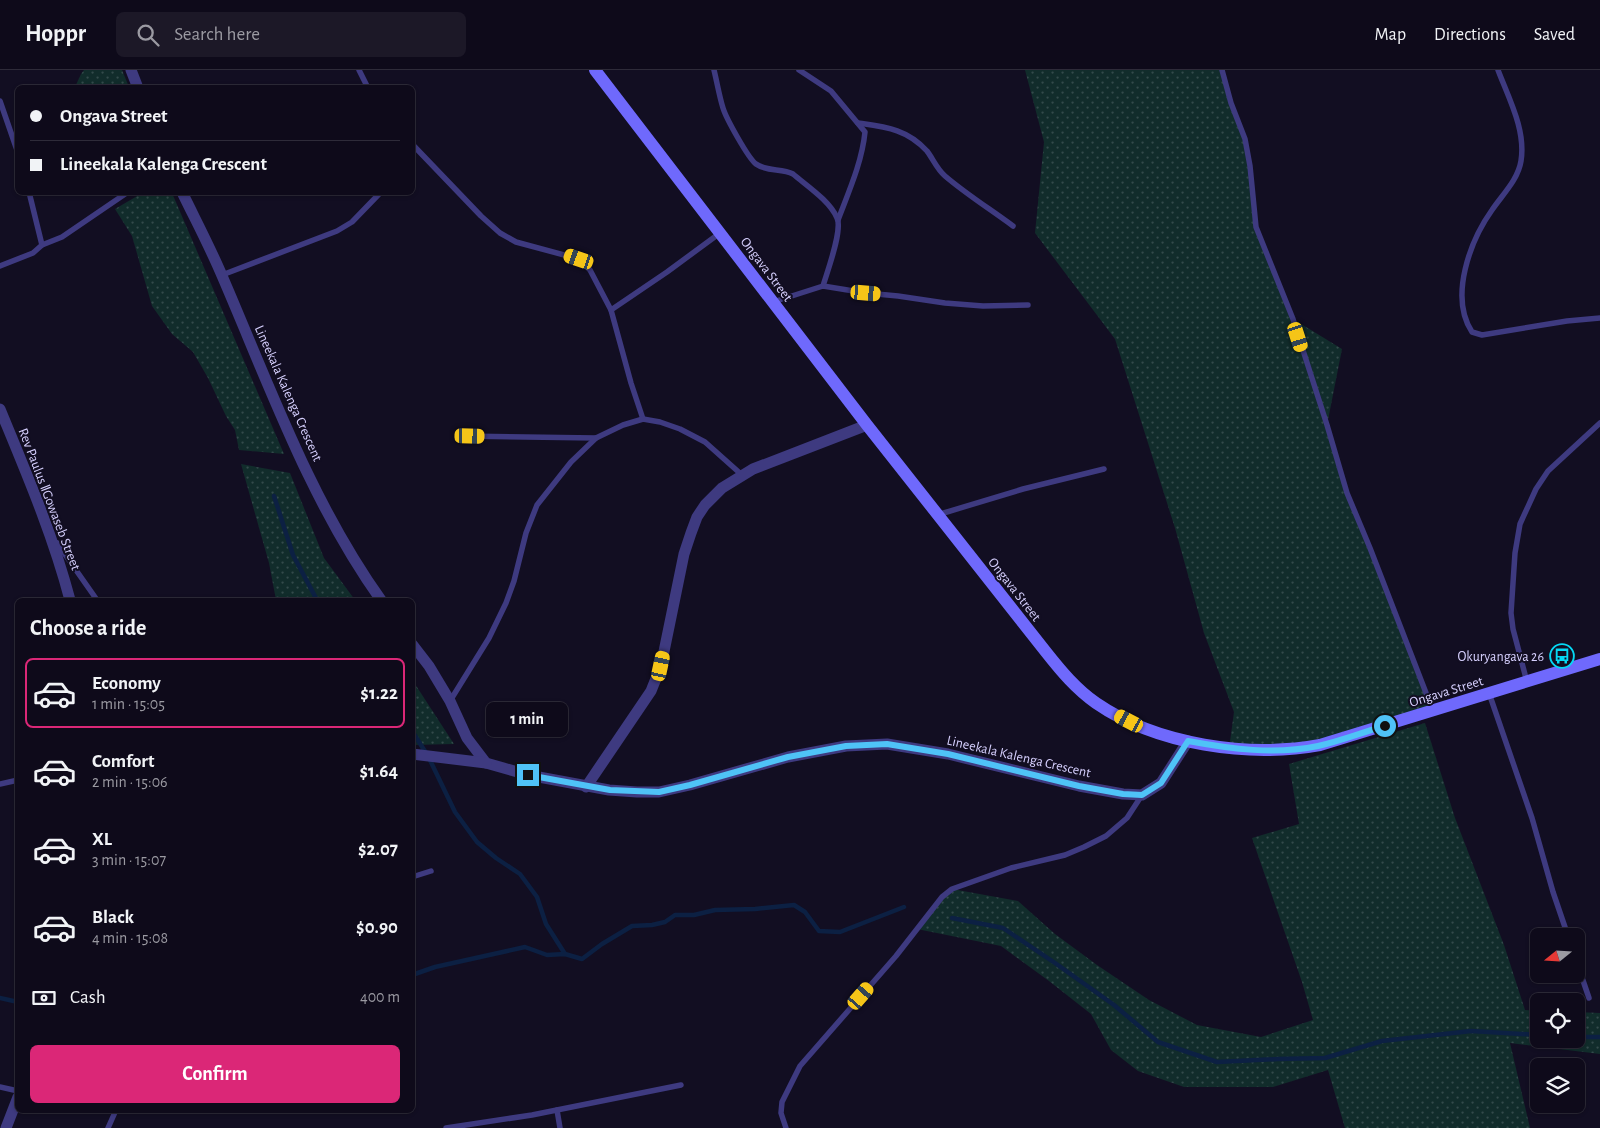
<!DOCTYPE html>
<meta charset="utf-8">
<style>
:root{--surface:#0e0a1a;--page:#1c1827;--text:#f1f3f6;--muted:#9b9aa2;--line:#2e2b39;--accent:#db2777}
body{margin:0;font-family:"Alegreya Sans",sans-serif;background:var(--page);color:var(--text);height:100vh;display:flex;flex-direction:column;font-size:19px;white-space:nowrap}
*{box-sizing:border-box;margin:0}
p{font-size:16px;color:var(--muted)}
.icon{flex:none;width:28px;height:28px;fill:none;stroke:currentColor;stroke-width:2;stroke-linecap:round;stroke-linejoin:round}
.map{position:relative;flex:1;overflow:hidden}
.details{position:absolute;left:15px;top:528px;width:400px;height:515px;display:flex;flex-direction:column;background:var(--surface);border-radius:8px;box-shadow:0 1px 4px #0004,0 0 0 1px var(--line)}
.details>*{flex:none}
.banner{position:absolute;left:15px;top:15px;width:400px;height:110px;border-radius:8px;box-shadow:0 1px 4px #0004,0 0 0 1px var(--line);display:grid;align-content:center;height:110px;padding:0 15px;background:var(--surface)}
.needle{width:32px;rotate:252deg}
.controls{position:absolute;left:1530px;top:858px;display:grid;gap:10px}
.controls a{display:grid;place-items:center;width:55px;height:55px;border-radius:8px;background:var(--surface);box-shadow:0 1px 4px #0004,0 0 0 1px var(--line);font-size:25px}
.end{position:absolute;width:22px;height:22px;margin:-11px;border:6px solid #4fc3f7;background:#111;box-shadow:0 0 0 2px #111}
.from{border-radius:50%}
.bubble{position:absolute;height:35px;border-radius:8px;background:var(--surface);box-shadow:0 1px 4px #0004,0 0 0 1px var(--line);font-size:16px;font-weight:600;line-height:35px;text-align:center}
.car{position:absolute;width:15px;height:30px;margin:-15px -8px;border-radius:6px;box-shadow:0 0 4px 1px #0007;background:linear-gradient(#f5c518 24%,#345 0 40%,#f5c518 0 76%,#345 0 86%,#f5c518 0)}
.banner b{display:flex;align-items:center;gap:18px;height:48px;font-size:19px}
.banner b+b{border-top:1px solid var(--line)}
.banner i{width:12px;height:12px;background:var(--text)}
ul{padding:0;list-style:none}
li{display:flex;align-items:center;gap:15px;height:70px;margin:0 10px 8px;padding:0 5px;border:2px solid transparent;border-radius:8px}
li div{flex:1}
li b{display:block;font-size:19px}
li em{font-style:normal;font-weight:600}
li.current{border-color:var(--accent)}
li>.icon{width:45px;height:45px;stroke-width:1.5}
h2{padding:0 15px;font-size:22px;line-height:60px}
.pay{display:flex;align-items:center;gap:12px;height:55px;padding:0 15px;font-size:19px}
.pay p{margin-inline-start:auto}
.cta{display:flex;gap:10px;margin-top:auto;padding:10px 15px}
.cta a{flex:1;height:58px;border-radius:8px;background:var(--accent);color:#fff;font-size:20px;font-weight:600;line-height:58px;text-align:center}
header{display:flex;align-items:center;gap:30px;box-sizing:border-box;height:70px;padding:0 25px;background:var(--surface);border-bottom:1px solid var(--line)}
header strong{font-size:24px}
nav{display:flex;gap:28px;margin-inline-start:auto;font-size:18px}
.search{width:350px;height:45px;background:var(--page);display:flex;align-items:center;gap:12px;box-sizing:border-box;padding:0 18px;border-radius:8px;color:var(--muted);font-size:19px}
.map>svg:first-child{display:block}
.grass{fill:url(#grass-dots)}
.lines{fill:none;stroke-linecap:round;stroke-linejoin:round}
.stream{stroke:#0c2043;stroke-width:4.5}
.lane{stroke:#3e3a80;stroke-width:5.5}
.street{stroke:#3e3a80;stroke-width:11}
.secondary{stroke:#6f69fc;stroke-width:12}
.route{stroke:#4fc3f7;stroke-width:6}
.labels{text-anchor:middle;stroke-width:4;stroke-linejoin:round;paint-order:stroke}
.street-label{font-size:14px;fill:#d6d0fe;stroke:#120e22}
.poi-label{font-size:14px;fill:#d6d0fe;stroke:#120e22;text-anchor:end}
</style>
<header>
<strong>Hoppr</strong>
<div class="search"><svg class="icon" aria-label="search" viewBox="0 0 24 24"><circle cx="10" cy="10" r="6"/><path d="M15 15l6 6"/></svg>Search here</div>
<nav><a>Map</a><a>Directions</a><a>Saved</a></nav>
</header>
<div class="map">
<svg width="1600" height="1058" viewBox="0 0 1600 1058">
<defs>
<pattern id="grass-dots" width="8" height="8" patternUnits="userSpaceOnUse" patternTransform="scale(1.25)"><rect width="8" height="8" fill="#112c2b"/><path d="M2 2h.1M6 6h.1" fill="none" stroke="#334a4b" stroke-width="1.8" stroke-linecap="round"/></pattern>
</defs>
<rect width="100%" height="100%" fill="#120e22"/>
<g class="grass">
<path d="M84 0H122L129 17H75L81 4Z"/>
<path d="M1025 0H1222L1245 69 1257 157 1293 249 1342 279 1327 355 1347 423 1433 641 1320 675 1229 679 1234 642 1204 563 1175 458 1115 269 1035 163 1044 72Z"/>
<path d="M144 122 172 123 284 384 239 380 235 360 226 346 208 308 193 282 172 264 152 236 132 166 115 139Z"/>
<path d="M241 394 290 403 324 488 355 530H276L269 493Z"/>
<path d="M413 611 454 674 413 675Z"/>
<path d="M1425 653 1455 748 1504 875 1525 940 1539 941V969H1576V942L1600 943V984L1510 973 1530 1058H1345L1328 1000 1273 1017H1184L1138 1001 1111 980 1091 944 1049 911 1001 876 917 859 952 819 1018 831 1055 864 1097 895 1149 930 1197 955 1261 967 1313 950 1302 912 1252 768 1299 754 1289 694Z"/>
</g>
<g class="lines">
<g class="stream">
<path d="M274 426 293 485 317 530"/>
<path d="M412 661 428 686 455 742 477 772 496 788 520 804 537 827 546 854 565 884"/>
<path d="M952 848 1003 858 1055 893 1114 935 1158 972 1217 992 1278 989 1325 988 1382 971 1471 961 1539 965"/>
<path d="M412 905 435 897 525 877 547 885 565 884 582 889 602 874 632 856 652 855 665 852 675 845H694L715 840 755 839 794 835 805 842 819 861 840 862 904 837"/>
<path d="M0 928 18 932"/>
<path d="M1576 967H1600"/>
</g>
<g class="lane">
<path d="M359 0 368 18"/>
<path d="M714 0C717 12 719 25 723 38 726 48 748 88 756 94 767 102 782 98 793 104 807 116 830 131 837 148 843 160 827 202 823 216"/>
<path d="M799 0 831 21 865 62C862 92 849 121 838 150"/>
<path d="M1222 0 1231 33 1245 69 1250 96 1256 157 1293 249 1327 355 1347 423 1370 478 1433 641"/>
<path d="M1498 0C1509 29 1526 60 1521 91 1518 110 1502 125 1492 140 1470 171 1449 227 1472 262L1482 265 1567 251 1600 248"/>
<path d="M0 31 18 83"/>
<path d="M858 53C886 57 907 59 927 81 933 89 937 99 945 106 966 124 990 139 1013 156"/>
<path d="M412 74 481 146 500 163 516 172 579 189 590 200 611 240 631 313 643 349"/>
<path d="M29 122 42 175"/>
<path d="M0 196 33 183 42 175 62 167 128 122"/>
<path d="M222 205 337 161 352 152 381 122"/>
<path d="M773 232 823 216 866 223 898 226 945 233 983 236 1028 235"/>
<path d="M611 240 667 202 720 163"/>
<path d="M460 366 596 368"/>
<path d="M937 445 1023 419 1104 399"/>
<path d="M57 473 97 530"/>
<path d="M1527 612 1513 559 1511 543 1515 483 1520 454 1536 419 1548 401 1600 353"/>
<path d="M1489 623 1532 748 1553 822 1568 866"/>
<path d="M450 631 489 568 506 533 514 511 526 463 537 435 571 392 596 368 623 355 643 349 660 352 680 359 705 372 742 405"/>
<path d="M0 714 18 710"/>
<path d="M412 807 431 801"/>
<path d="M1576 890 1589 928"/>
<path d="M0 1017 18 1021"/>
<path d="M557 1040 560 1058"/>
<path d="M108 1058 116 1040"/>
<path d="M446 1058 532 1045 681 1015"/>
<path d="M786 1058 781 1043 782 1032 800 996 896 886 942 827 952 819 1011 798 1065 785 1084 777 1106 766 1127 748 1142 725"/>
</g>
<g class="street">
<path d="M131 0 138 18"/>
<path d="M182 122C196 151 211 179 223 208 270 317 311 432 381 530"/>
<path d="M0 339C26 402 53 465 70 530"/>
<path d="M412 574 429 596 450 631 467 668 486 693 528 705 609 720 637 722H659L690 715 788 687 846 676 887 674 948 684 1079 716 1123 724 1142 725 1161 713 1188 671"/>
<path d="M412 684 486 693"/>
<path d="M586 717 651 621 661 596 684 484 691 463 697 447 705 435 722 418 753 399 867 355"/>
<path d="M6 1058 18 1027"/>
</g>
<path class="secondary" d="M595 0 867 355 1046 582C1061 601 1076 619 1096 633 1157 675 1249 688 1320 675L1600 589"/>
</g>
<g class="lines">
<path class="route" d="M528 705 610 720 659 722 690 715 788 687 846 676 887 674 948 684 1079 716 1123 724 1142 725 1161 713 1188 671C1231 679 1275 685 1318 676 1341 671 1363 662 1385 656"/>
</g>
<defs>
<g id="bus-ring" transform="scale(1.25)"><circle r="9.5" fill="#120e22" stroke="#05d9f5" stroke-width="1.5"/><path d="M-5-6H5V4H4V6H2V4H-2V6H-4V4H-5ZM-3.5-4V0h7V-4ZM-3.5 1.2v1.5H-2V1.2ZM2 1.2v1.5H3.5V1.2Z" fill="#05d9f5"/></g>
</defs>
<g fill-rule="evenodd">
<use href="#bus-ring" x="1562" y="586"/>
</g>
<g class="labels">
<g class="street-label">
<text transform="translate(767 199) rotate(53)" y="5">Ongava Street</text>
<text transform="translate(289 323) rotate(66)" y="5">Lineekala Kalenga Crescent</text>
<text transform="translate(50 429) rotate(69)" y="5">Rev Paulus ǁGowaseb Street</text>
<text transform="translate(1015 519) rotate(52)" y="5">Ongava Street</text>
<text transform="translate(1446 621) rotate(-17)" y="5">Ongava Street</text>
<text transform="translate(1019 686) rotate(13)" y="5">Lineekala Kalenga Crescent</text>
</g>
<g class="poi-label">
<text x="1544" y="591">Okuryangava 26</text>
</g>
</g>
</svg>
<div class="controls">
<a><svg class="needle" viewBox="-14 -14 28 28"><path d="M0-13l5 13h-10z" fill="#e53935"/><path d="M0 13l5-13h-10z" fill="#9b9aa2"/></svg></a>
<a><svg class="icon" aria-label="locate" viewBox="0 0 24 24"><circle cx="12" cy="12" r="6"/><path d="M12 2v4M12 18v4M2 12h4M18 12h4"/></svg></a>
<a><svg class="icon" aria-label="layers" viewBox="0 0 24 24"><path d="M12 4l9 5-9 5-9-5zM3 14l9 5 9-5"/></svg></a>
</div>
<i class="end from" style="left:1385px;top:656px"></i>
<i class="end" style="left:528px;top:705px"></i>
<div class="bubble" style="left:486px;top:632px;width:82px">1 min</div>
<i class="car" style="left:579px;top:189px;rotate:289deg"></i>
<i class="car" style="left:866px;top:223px;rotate:95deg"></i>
<i class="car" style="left:1298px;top:267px;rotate:162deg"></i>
<i class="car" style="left:470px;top:366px;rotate:91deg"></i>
<i class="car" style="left:661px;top:596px;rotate:12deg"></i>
<i class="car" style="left:1129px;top:651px;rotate:298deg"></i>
<i class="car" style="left:861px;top:926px;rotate:41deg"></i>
<div class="banner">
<b><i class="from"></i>Ongava Street</b>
<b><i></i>Lineekala Kalenga Crescent</b>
</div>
<section class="details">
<h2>Choose a ride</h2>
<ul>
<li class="current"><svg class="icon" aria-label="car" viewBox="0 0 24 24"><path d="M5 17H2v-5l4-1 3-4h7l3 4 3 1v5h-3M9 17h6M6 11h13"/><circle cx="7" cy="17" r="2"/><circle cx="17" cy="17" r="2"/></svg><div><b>Economy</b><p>1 min · 15:05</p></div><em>$1.22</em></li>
<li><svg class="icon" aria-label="car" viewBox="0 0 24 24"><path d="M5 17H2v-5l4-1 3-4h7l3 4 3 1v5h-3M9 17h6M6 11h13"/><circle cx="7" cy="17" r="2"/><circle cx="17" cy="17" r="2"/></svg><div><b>Comfort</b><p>2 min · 15:06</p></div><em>$1.64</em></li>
<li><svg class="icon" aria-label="car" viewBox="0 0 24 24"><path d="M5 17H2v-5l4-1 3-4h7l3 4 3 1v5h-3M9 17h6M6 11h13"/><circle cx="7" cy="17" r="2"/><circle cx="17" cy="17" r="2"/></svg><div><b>XL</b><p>3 min · 15:07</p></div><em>$2.07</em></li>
<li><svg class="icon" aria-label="car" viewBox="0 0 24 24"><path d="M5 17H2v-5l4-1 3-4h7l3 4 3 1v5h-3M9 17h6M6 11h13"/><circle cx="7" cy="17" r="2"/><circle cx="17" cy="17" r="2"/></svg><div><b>Black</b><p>4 min · 15:08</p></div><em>$0.90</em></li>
</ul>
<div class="pay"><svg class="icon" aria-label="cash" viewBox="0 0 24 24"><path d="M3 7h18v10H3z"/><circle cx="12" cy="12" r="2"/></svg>Cash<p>400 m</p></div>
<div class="cta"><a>Confirm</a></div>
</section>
</div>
